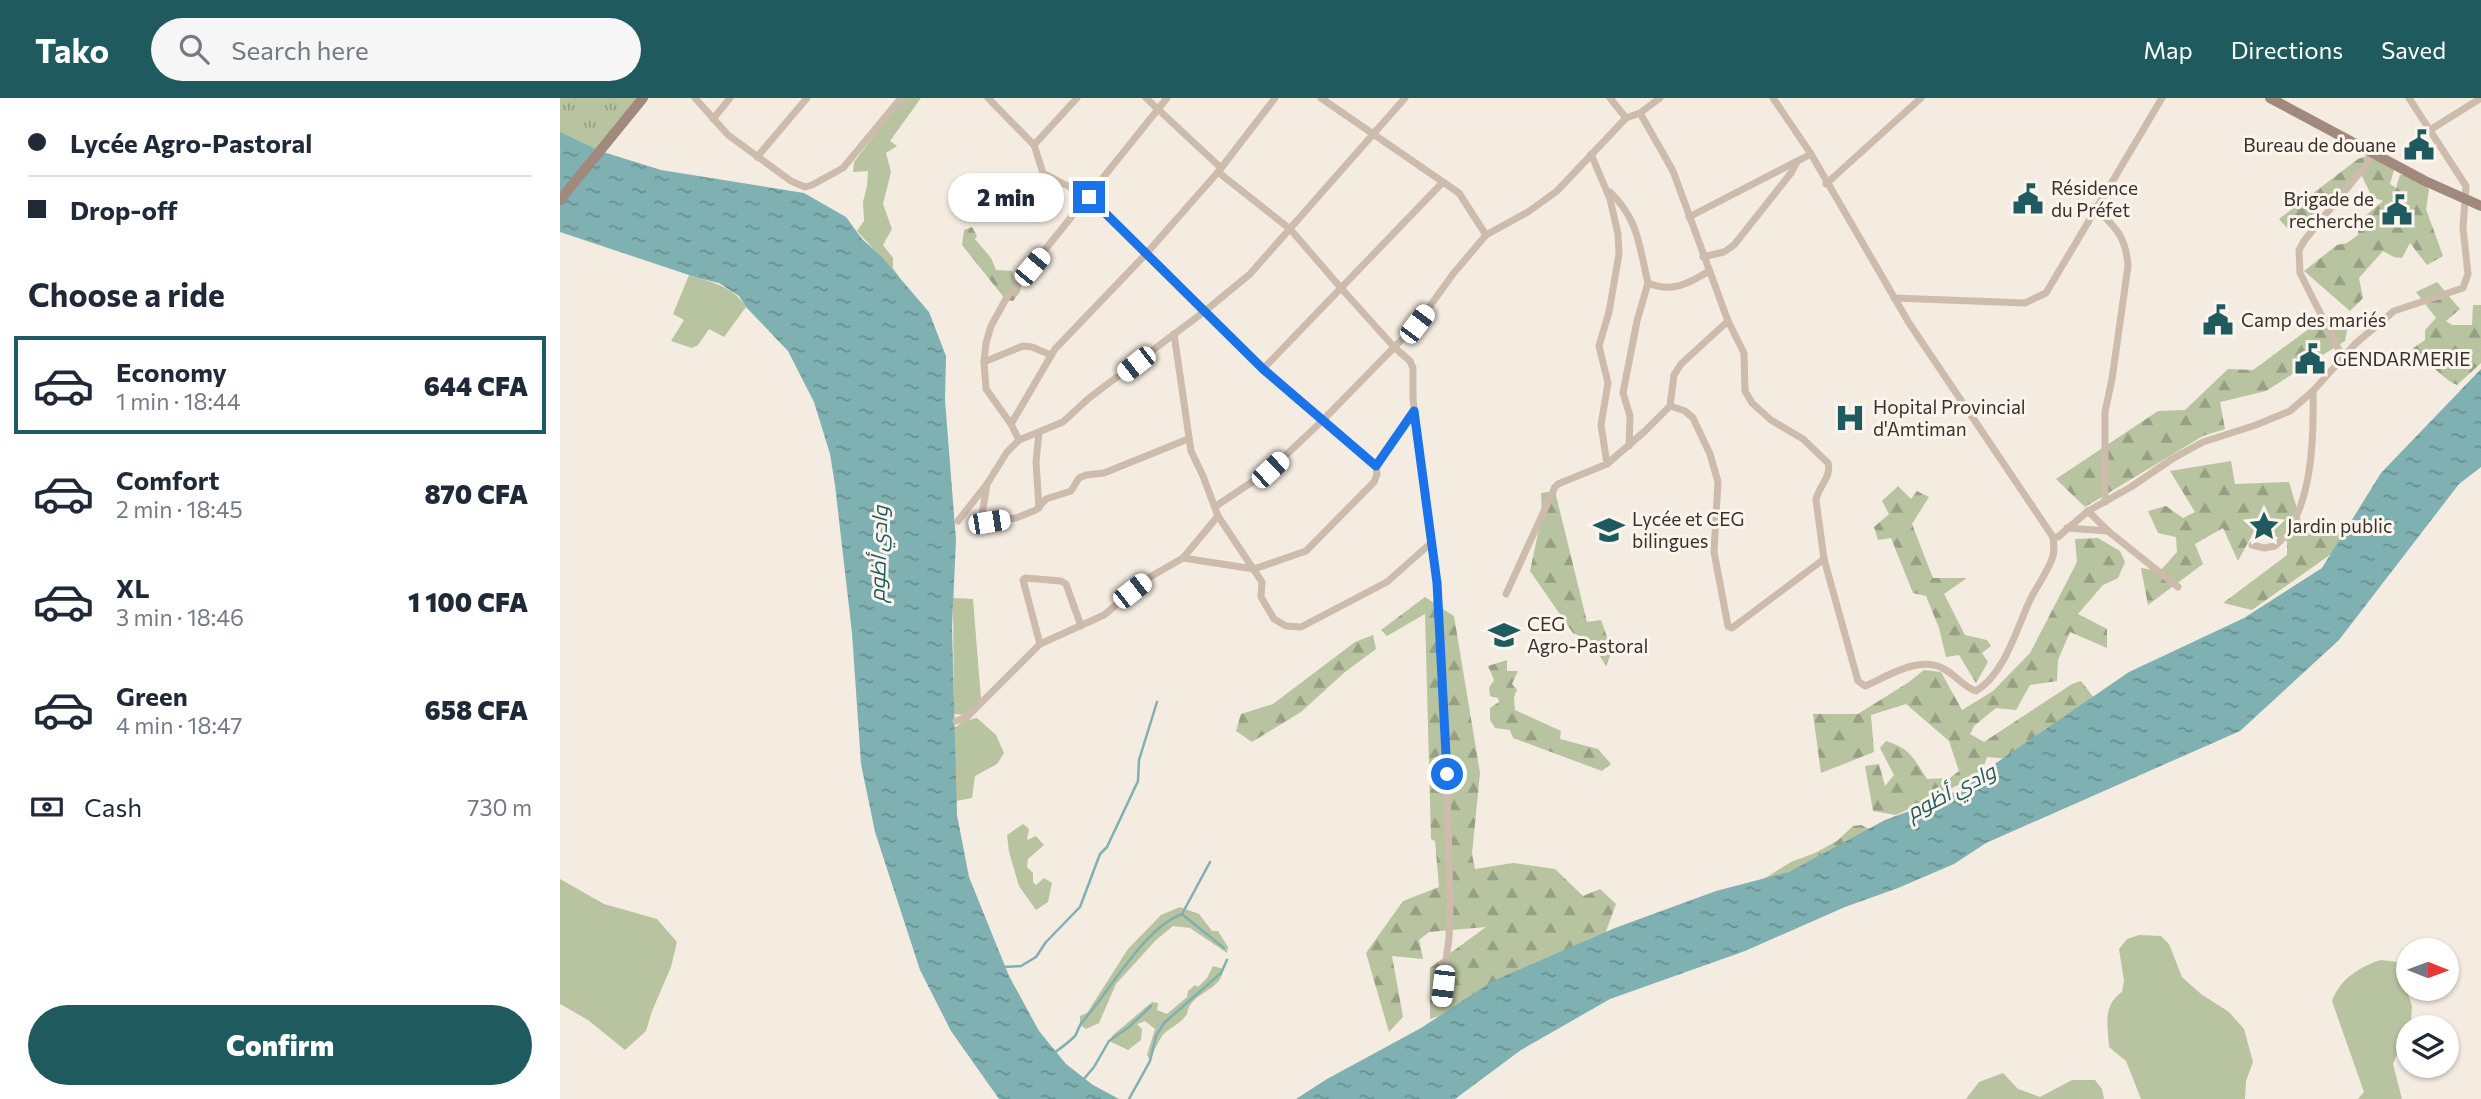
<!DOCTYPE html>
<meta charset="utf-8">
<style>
:root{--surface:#fff;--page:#f6f6f7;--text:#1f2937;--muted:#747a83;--line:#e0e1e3;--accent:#1f5a5e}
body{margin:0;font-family:Commissioner,Cairo,sans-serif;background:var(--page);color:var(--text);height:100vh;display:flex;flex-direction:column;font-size:26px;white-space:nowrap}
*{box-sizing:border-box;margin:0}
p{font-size:23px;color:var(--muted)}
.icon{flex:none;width:38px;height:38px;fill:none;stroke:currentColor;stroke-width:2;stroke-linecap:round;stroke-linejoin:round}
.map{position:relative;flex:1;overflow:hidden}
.side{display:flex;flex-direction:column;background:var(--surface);width:560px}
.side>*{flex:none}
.top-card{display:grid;align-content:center;height:154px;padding:0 28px;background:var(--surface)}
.needle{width:46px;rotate:91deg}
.controls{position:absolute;left:1836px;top:840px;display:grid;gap:14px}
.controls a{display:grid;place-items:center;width:63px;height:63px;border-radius:50%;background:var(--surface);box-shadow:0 2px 5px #0004;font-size:35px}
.end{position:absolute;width:32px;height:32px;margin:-16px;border:9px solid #1a73e8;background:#fff;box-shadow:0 0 0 4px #fff}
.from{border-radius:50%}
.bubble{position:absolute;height:49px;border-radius:24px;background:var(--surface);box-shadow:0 2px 5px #0004;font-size:23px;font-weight:800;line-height:49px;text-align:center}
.car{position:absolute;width:21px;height:42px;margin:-21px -10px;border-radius:9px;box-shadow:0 0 5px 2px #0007;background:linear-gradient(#fff 24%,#345 0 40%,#fff 0 76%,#345 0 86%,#fff 0)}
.top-card b{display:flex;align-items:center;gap:24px;height:66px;font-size:26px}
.top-card b+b{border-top:2px solid var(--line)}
.top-card i{width:18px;height:18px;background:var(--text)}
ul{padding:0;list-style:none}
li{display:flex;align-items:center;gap:21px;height:98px;margin:0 14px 10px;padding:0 14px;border:4px solid transparent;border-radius:0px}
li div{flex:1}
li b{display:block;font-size:26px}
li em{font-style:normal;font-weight:800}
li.selected{border-color:var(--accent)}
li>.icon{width:63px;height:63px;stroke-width:1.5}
h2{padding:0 28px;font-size:32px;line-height:84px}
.pay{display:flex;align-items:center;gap:18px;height:77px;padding:0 28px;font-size:26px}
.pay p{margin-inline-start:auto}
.primary-button{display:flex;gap:14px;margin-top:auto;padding:14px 28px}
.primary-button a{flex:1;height:80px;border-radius:42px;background:var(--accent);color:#fff;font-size:28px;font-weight:800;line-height:80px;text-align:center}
header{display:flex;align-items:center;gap:42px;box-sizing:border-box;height:98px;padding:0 35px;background:var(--accent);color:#fff}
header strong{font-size:33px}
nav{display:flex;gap:38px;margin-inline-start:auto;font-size:24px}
.search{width:490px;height:63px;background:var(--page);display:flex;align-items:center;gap:18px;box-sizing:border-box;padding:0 24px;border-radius:38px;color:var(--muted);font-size:26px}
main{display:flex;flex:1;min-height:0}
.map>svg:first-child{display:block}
.grass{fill:#b8c4a0}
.forest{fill:url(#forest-firs)}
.park{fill:url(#park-tufts)}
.water{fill:url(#water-ripples)}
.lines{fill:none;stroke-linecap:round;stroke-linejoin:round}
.stream{stroke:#7fb0b2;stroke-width:2.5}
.street{stroke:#cdbbac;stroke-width:7}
.secondary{stroke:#a18a7d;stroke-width:10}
.route{stroke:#1a73e8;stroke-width:9}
.labels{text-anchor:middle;stroke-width:6;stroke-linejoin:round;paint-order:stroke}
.poi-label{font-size:19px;fill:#3b302b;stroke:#fbf5ee;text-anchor:start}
.water-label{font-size:21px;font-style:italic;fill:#1f5a5e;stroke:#fbf5ee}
</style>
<header>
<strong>Tako</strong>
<div class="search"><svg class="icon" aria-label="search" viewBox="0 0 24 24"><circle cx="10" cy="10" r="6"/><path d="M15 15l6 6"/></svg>Search here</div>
<nav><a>Map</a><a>Directions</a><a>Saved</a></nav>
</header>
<main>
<section class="side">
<div class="top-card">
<b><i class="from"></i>Lycée Agro-Pastoral</b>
<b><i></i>Drop-off</b>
</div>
<h2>Choose a ride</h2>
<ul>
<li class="selected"><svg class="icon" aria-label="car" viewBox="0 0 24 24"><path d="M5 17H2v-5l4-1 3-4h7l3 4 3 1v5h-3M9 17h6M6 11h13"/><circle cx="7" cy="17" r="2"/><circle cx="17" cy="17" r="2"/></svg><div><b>Economy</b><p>1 min · 18:44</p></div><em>644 CFA</em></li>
<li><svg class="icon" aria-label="car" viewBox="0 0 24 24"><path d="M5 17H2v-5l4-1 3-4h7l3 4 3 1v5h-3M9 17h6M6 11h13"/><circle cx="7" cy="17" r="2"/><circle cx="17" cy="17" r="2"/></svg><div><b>Comfort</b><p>2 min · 18:45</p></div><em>870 CFA</em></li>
<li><svg class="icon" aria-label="car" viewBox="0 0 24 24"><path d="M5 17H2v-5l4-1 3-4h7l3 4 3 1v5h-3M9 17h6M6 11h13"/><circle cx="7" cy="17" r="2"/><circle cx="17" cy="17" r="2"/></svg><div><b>XL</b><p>3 min · 18:46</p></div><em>1 100 CFA</em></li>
<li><svg class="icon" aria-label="car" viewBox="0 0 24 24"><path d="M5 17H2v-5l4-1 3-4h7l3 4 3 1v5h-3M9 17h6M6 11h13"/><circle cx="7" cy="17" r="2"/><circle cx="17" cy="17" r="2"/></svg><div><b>Green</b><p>4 min · 18:47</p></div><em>658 CFA</em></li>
</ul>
<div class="pay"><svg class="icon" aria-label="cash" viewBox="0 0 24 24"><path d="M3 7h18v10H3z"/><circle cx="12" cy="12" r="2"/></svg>Cash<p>730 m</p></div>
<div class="primary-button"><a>Confirm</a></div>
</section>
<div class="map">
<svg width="1921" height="1001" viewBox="0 0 1921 1001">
<defs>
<pattern id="forest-firs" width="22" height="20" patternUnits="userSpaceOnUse" patternTransform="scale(1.75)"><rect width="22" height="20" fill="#b8c4a0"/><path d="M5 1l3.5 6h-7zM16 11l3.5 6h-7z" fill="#97a083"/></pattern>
<pattern id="park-tufts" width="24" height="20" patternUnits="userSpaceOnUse" patternTransform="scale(1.75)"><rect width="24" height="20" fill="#b8c4a0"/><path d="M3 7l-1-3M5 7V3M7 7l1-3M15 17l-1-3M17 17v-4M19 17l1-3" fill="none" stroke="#97a083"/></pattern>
<pattern id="water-ripples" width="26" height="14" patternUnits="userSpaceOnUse" patternTransform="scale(1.75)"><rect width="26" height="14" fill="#7fb0b2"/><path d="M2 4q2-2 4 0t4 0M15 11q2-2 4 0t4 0" fill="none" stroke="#699091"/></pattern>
</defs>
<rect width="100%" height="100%" fill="#f4ebe1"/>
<g class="grass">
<path d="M343 0H361L330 43 337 48 326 55 331 74 323 106 332 131 323 147 333 160V170L340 180 297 133 304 123 303 104 307 88 308 73 293 74 294 64Z"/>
<path d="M129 177C152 185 172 187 186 209L164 239 149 231 138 247 132 250 111 243 124 222 113 216Z"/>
<path d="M393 500 413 501 421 601 406 617 394 616Z"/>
<path d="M417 620 436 637 444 655 437 666 415 678 412 700 396 703 394 630 404 623Z"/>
<path d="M463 726 469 731 467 742 476 738 484 747 468 761 467 769 473 775V784L476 787 484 780 492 785 488 804 476 812 459 788 449 754 447 737Z"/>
<path d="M0 781 44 806 97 821 117 844 111 869 92 913 86 933 65 952 28 922 0 906Z"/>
<path d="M620 809 639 816 652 833H658L668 849 667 855 630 830 613 828 596 842 556 886 539 925 526 931 520 927V918L527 915 568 851 601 817Z"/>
<path d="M1579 837 1601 838 1609 846 1622 879 1641 896 1669 914 1684 931 1693 964 1686 983 1685 1001H1581L1566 963 1549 949C1548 927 1542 908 1562 894L1564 883 1559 851 1567 841Z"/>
<path d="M1821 862 1837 864 1852 908 1851 923 1833 966 1842 1001H1798L1804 994 1772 903C1780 881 1799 869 1821 862Z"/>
<path d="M653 868 663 871C662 890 640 893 631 906 628 909 628 913 627 916 621 926 608 930 602 938 597 946 593 954 590 963L587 957 595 931 585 923 577 926 582 931 581 942 568 952 549 943 553 937 592 904 598 905 597 912 607 916 627 899 628 893 635 887 638 889 647 880Z"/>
<path d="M1443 975 1458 991 1480 999 1512 982H1535L1542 991 1544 1001H1406L1419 984Z"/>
</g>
<g class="forest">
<path d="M1815 55 1835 68 1830 86 1836 90 1840 77 1861 76 1869 92 1866 111 1883 158 1867 167 1850 145 1842 160 1834 159 1823 153 1799 180 1803 200 1790 213 1744 173 1777 147 1787 145 1798 137V124L1823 103 1812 99 1801 76 1740 127 1727 130 1719 121 1798 61Z"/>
<path d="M412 129 417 138 415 141 431 160 436 172 452 173 455 183 461 188 460 194 453 203 446 202 402 147 404 132Z"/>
<path d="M1877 184 1900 211 1886 223 1892 227H1912L1913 207H1921V265L1897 287C1879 279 1871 262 1852 255L1853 250 1865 242V232L1876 220 1856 194Z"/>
<path d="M1765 219 1789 222 1785 243 1706 293 1660 304 1665 331 1643 338 1525 409 1496 381 1598 313 1625 312 1668 271 1693 272Z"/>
<path d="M1671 363 1675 386 1729 384 1741 424 1775 430 1788 444 1692 512 1663 505 1727 457V443L1696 430 1678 463 1663 430 1635 446 1643 466 1588 507 1581 470 1600 473 1617 454 1616 439 1598 435 1588 413 1606 408 1623 420 1635 414 1610 373Z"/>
<path d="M1338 388 1351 401 1357 393 1369 399 1352 426 1373 480H1407L1384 496 1405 537 1427 542 1431 548 1422 555 1428 564 1416 585 1399 557 1386 559 1379 530 1366 498 1353 495 1331 440 1318 442 1314 429 1329 416 1322 403Z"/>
<path d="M995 393 1027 524 1041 522 1052 553 1046 568 1030 543 1013 535 970 473 982 417 981 395Z"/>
<path d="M1538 440 1560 453 1565 464 1558 480 1543 487 1518 516 1547 531V550L1510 534 1498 562 1497 583 1470 587 1456 612 1436 610 1414 628 1410 636 1424 644 1512 586 1521 583 1544 613 1452 661 1427 659 1421 676 1336 717 1313 713 1305 668 1319 666 1325 688 1334 677 1320 650 1326 643C1350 650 1354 661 1367 681L1390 680 1399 673 1389 643 1346 606 1311 617 1314 654 1261 675 1253 616H1298L1349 584 1364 572 1381 574 1402 612 1433 593 1470 555 1517 464 1515 441Z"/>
<path d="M865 499 894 518 920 675 912 756 915 771 953 765 995 771 1023 798 1040 791 1056 806 1045 836 893 914 870 921V870L926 829 869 834 859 842 863 861 832 858 843 919 829 934 806 855 843 803 879 789 875 743 871 741 865 516 827 538 821 532Z"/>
<path d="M813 537 816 551 785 574 741 614 692 644 676 633 681 616 713 606 795 544Z"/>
<path d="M947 562V573H958L952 586 957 592 954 599 955 612 1001 633 1000 641 1038 651 1051 666 1042 673 953 640 950 632 935 630 930 622V610L939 604 938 600 930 598 929 590 934 582 928 568Z"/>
<path d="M1301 727 1316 734 1274 765 1194 787 1231 764 1255 755 1277 743 1293 728Z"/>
</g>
<path class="park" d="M0 0H83L0 102Z"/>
<g class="water">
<path d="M0 34 40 53 101 72 244 95 286 119 302 141 321 158 369 214 386 258 385 302 396 442 392 529 397 717 409 779 449 878 479 933 506 966 533 987 559 1001H439L391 933 360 872 315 734 301 666 292 535 275 387 270 356 254 304 228 253 186 209 179 198 159 185 138 180 0 134Z"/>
<path d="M1921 271V369L1899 386 1779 542 1680 633 1426 745 1394 766 1338 790 1285 809 1185 853 1050 901 961 952 895 1001H736L767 981 861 930 933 883 1055 830 1156 793 1229 774 1325 722 1385 700 1569 574 1684 520 1762 470 1821 375Z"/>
</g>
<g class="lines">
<g class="stream">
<path d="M623 817 664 850"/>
<path d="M442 869 461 868 476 859 486 844 520 809 540 756 547 749 578 683 579 662 597 604"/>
<path d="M494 955C501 950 509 944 515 938 518 933 519 927 523 923 551 892 583 831 622 816L650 764"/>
<path d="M523 982 534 969 549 943 569 929 591 908"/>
<path d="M569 1001 590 963 596 938 604 925 661 875 667 862"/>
</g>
<g class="street">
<path d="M135 0 168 37 231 83 245 89 252 87 283 70 341 0"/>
<path d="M428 0 474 47 483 75 529 99 645 213 529 300 503 324 459 342 451 326"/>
<path d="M586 0 661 70"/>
<path d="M607 0 447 199 431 228 426 245 424 264 426 291 451 326 495 251 585 157 658 74 715 0"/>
<path d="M761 0 899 95 926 137 968 114 997 93 1066 20 1080 15 1100 0"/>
<path d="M1050 0 1066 20"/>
<path d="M1080 15 1113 73 1168 223 1184 255 1185 293 1192 305 1211 322 1243 341 1268 365C1272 379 1258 389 1256 402L1264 461 1298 583 1305 588C1328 578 1359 557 1384 571 1396 577 1403 589 1416 593 1445 576 1457 529 1471 500 1478 487 1487 474 1492 461 1495 454 1494 447 1493 439L1349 225 1251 56 1213 0"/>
<path d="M153 21 170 0"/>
<path d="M1870 32 1921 0"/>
<path d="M474 47 517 0"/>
<path d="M1031 56 1050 101 1058 136 1059 156 1049 214 1039 248 1048 285 1041 327 1047 366"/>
<path d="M197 59 247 0"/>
<path d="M658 74 730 131 781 190 883 84"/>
<path d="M1266 86 1361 0"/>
<path d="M1050 94C1079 122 1079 148 1088 185 1112 195 1128 186 1149 173"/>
<path d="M1535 109C1555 129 1566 138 1568 168L1552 281 1545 314V404"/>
<path d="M1129 119 1251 56"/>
<path d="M1143 159 1164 154 1174 147 1231 75 1237 64"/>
<path d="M1334 200 1465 205 1486 195 1602 0"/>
<path d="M614 236 631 353 643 378 658 418 623 460"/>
<path d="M1783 260 1740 175 1739 152 1744 143 1814 57"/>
<path d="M424 264 463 248 472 249 491 257"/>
<path d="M703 271 645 213 690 176 845 0"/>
<path d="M1110 308 1125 313 1133 320 1150 356 1158 384 1154 454 1168 528 1172 530 1264 461"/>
<path d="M854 313 816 368 703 271 781 190 834 249 850 263 853 270V301L877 485 886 649 890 805 889 840 880 906"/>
<path d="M479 334 476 364 479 410"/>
<path d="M1069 348 1070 318 1063 295 1077 223 1088 185"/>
<path d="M427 386 421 423 456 420 476 412 486 401 511 393 519 380 526 377 544 375 628 341"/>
<path d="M656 408 710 372 762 323 857 226 893 176 926 137"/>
<path d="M1528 413 1548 433 1618 489"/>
<path d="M658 418 702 484 701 499 714 521 726 528 741 529 827 484 871 445"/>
<path d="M398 423 427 386 447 354 459 342"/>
<path d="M1507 430 1548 433"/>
<path d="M1493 439H1498L1528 413 1571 389 1612 361 1643 344 1696 327 1730 313 1753 293 1795 246 1834 213 1903 190 1908 176 1903 130 1906 88 1849 0"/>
<path d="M1692 447 1704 450 1715 448C1753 415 1754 340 1753 293"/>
<path d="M946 496 995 389 998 386 1047 366 1085 333 1110 308 1114 277 1121 266 1168 223"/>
<path d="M480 546 463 482 465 480 501 483 506 486 521 528"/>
<path d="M396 623 407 619 480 546 544 517 590 479 623 460 694 471 746 453 814 384 817 376 816 368"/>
</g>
<g class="secondary">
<path d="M1710 0 1865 83 1921 108"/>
<path d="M0 102 83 0"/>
</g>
</g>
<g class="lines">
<path class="route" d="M529 99 703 271 816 368 854 313 877 485 887 676"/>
</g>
<defs>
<g id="civic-bare" transform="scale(2.415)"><path d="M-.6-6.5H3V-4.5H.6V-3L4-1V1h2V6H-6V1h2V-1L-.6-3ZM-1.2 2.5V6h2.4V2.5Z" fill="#1f5a5e" stroke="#fbf5ee" stroke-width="2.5" paint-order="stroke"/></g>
<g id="hospital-bare" transform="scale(2.415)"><path d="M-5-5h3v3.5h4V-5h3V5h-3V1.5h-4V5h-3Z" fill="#1f5a5e" stroke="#fbf5ee" stroke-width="2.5" paint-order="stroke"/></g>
<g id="sight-bare" transform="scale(2.415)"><path d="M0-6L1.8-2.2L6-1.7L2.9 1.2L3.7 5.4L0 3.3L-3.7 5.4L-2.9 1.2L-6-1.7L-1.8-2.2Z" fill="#1f5a5e" stroke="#fbf5ee" stroke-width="2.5" paint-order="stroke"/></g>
<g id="university-bare" transform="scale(2.415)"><path d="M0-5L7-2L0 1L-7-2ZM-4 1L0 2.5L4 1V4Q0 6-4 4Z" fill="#1f5a5e" stroke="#fbf5ee" stroke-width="2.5" paint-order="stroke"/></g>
</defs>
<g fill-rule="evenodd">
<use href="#civic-bare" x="1859" y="47"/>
<use href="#civic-bare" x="1468" y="101"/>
<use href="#civic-bare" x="1837" y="112"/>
<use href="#civic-bare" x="1658" y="222"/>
<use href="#civic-bare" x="1750" y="261"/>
<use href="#hospital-bare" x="1290" y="320"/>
<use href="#sight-bare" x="1704" y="428"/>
<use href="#university-bare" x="1049" y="432"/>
<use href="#university-bare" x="944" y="537"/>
</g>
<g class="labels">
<g class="poi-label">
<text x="1836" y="54" text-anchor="end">Bureau de douane</text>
<text x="1491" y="97">Résidence<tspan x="1491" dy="22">du Préfet</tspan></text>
<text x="1814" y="108" text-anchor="end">Brigade de<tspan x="1814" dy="22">recherche</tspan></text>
<text x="1681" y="229">Camp des mariés</text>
<text x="1773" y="268">GENDARMERIE</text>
<text x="1313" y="316">Hopital Provincial<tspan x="1313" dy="22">d'Amtiman</tspan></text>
<text x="1072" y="428">Lycée et CEG<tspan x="1072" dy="22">bilingues</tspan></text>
<text x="1727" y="435">Jardin public</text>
<text x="967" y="533">CEG<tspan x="967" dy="22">Agro-Pastoral</tspan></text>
</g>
<g class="water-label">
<text transform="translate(319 456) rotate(-88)" y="7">وادي أظوم</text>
<text transform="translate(1391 694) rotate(-27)" y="7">وادي أظوم</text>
</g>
</g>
</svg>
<div class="controls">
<a><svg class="needle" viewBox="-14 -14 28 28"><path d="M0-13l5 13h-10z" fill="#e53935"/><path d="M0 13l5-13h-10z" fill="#747a83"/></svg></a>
<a><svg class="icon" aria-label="layers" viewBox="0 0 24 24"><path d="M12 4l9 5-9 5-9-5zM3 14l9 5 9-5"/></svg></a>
</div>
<i class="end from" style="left:887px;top:676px"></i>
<i class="end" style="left:529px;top:99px"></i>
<div class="bubble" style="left:388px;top:75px;width:116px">2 min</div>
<i class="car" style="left:472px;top:169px;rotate:40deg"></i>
<i class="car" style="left:857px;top:226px;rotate:37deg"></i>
<i class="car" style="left:576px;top:266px;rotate:232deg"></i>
<i class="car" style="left:710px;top:372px;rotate:47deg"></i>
<i class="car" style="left:429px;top:424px;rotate:81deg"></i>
<i class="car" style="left:572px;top:493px;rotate:52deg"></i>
<i class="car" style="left:883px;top:888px;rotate:187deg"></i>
</div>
</main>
